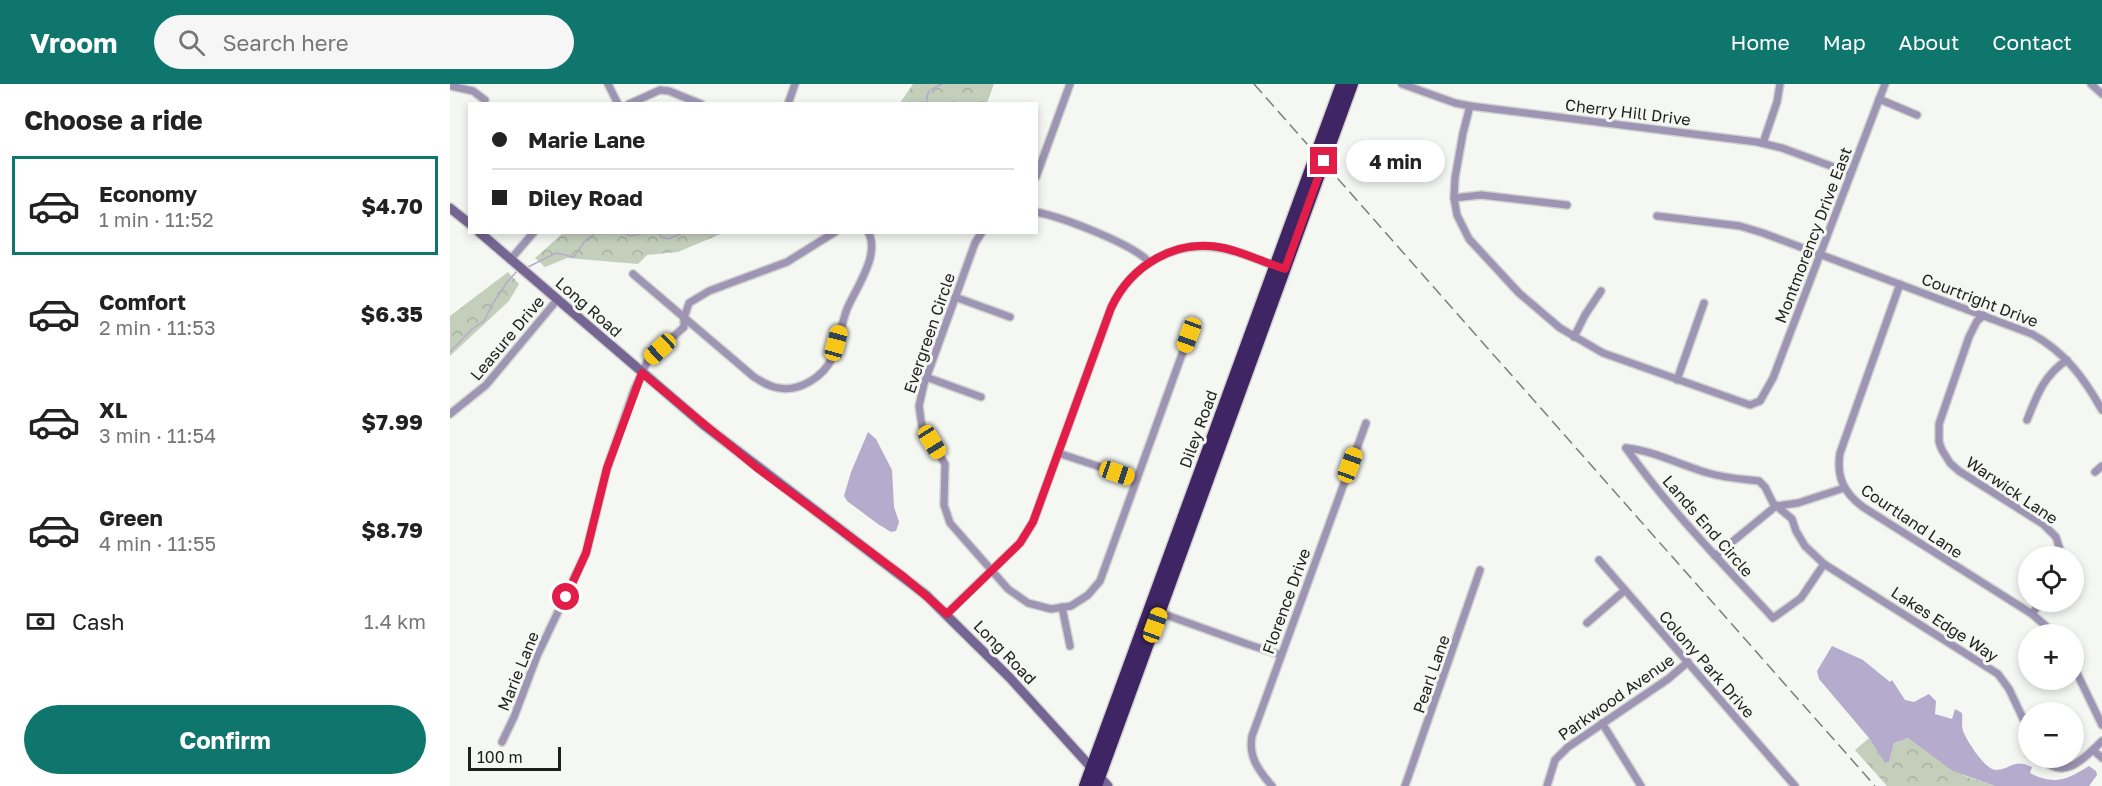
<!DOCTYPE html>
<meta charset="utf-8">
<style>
:root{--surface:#fff;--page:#f6f6f6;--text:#222;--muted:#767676;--line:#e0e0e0;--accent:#0f766e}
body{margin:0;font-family:"Golos Text",sans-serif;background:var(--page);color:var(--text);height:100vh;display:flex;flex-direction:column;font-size:22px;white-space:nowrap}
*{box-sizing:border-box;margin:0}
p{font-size:20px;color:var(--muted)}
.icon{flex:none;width:33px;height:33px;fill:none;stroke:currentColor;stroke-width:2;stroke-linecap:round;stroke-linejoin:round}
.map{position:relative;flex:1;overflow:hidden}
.side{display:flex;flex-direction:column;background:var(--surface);width:450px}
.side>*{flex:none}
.hud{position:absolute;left:18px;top:18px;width:570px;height:132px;border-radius:0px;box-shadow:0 3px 9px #0003;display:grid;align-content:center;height:132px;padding:0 24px;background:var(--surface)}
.buttons{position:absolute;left:1568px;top:462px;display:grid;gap:12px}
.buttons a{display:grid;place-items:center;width:66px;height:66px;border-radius:50%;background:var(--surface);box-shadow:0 3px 9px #0003;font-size:30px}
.scale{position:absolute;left:18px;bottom:15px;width:93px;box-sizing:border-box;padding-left:6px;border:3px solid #1e1f1d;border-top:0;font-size:16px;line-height:21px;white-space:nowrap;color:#1e1f1d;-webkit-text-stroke:4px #f4f7f2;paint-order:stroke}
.end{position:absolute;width:27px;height:27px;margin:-14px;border:8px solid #e11d48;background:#fff;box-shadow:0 0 0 3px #fff}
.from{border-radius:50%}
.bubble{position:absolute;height:42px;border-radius:21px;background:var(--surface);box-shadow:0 3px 9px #0003;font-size:20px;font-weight:700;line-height:42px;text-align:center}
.car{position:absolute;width:18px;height:36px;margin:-18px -9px;border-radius:8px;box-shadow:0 0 4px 2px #0007;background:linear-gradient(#f5c518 24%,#345 0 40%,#f5c518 0 76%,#345 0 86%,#f5c518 0)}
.hud b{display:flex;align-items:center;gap:21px;height:57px;font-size:22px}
.hud b+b{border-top:2px solid var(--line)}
.hud i{width:15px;height:15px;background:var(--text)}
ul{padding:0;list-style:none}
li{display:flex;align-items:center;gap:18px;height:99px;margin:0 12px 9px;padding:0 12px;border:3px solid transparent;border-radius:0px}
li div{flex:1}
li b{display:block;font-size:22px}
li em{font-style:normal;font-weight:700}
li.current{border-color:var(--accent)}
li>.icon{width:54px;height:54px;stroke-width:1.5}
h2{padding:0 24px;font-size:27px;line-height:72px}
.pay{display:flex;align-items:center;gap:15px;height:66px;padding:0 24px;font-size:22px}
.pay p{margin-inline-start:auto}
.cta{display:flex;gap:12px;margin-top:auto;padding:12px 24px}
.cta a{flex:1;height:69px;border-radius:36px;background:var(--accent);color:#fff;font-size:24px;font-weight:700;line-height:69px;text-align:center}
header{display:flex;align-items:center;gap:36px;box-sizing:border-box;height:84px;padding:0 30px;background:var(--accent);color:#fff}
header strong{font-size:28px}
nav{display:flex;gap:33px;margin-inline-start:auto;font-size:21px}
.search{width:420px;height:54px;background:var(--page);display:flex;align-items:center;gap:15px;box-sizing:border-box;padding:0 21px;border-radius:33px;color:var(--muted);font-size:22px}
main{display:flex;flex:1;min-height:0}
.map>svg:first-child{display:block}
.forest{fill:url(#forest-crowns)}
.water{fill:#b5abcc}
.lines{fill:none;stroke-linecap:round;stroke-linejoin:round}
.stream{stroke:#b5abcc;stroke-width:1.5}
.street-casing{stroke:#d2d4d0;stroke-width:10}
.secondary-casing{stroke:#d2d4d0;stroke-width:12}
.highway-casing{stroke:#d2d4d0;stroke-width:15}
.street{stroke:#9e94b4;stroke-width:7}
.secondary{stroke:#746593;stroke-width:9}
.highway{stroke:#402565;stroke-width:12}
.rail{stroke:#7c7e7b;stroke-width:1.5;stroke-dasharray:12 6;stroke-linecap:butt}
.route{stroke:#e11d48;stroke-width:8}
.labels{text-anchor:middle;stroke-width:6;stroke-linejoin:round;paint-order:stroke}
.street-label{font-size:16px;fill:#1e1f1d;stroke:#f4f7f2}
</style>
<header>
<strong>Vroom</strong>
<div class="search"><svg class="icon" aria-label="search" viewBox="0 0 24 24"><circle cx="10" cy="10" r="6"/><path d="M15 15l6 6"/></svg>Search here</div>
<nav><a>Home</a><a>Map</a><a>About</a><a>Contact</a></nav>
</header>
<main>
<section class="side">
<h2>Choose a ride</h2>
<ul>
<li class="current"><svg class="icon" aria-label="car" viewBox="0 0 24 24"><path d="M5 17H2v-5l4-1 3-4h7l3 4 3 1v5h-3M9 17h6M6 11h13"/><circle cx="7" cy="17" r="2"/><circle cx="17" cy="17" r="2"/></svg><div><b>Economy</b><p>1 min · 11:52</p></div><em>$4.70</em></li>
<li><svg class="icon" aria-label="car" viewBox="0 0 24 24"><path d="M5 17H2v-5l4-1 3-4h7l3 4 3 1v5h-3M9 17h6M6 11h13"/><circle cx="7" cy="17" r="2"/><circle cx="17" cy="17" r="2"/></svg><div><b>Comfort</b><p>2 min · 11:53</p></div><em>$6.35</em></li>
<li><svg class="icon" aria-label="car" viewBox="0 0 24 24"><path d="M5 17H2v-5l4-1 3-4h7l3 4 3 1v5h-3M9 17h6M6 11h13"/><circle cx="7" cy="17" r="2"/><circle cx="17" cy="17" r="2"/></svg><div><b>XL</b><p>3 min · 11:54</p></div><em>$7.99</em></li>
<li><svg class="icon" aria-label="car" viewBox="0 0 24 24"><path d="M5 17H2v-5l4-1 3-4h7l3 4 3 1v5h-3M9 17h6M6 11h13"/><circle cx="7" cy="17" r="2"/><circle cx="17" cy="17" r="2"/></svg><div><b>Green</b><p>4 min · 11:55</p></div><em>$8.79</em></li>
</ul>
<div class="pay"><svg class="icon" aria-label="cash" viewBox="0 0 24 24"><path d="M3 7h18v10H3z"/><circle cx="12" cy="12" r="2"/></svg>Cash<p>1.4 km</p></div>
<div class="cta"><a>Confirm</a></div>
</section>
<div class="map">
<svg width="1652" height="702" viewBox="0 0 1652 702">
<defs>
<pattern id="forest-crowns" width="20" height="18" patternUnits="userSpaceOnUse" patternTransform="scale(1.5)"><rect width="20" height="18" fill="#c4cfbb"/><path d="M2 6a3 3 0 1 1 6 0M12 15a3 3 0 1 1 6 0" fill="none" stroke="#a8b1a0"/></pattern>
</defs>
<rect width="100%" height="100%" fill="#f4f7f2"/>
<g class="forest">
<path d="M463 0H544L537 19H450Z"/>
<path d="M113 149V148L273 149 228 168 197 171 188 180 117 174 95 183 85 174Z"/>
<path d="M58 188 69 200 59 217 0 272V232Z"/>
<path d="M1419 654 1436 679 1439 678 1444 659 1458 654 1515 692 1545 702H1437L1405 666Z"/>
</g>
<g class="water">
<path d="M418 348 426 355 442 386 444 423 449 438 446 447 441 448 428 440 397 417 394 412 401 388Z"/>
<path d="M1382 562 1413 576 1440 598 1442 596 1455 616 1464 618 1479 610 1486 617 1485 630 1502 635 1505 625 1512 629C1513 635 1511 641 1513 647 1517 657 1535 686 1546 686 1562 685 1563 674 1582 683L1580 689C1605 702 1618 695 1639 682L1646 687 1647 691 1639 702H1545L1503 687 1458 654 1444 659 1439 678 1435 679 1419 654 1369 595 1367 587Z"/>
</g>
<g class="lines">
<g class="stream">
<path d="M477 20C475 7 481 5 492 0"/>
<path d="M172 148C178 153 186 153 192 148"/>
<path d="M208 148 211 153 218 155 235 148"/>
<path d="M76 184 106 169 124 173 135 157 147 148"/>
<path d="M0 268 22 245 34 237 43 219 58 197 68 186"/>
</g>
<g class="street-casing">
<g id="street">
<path d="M158 0 168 20"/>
<path d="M952 0 1005 19 1020 22 1307 58 1332 64 1400 89"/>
<path d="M1641 0 1652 10"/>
<path d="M1 2 23 7 35 16"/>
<path d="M1429 15 1467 31"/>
<path d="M179 20 210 6 219 7 251 20"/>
<path d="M338 20 345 0"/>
<path d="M1020 22 1013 49 1005 94 1004 114 1007 131 1019 155 1069 209 1110 244 1153 269 1300 321 1310 317 1323 294 1435 0"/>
<path d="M1313 59 1327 18 1330 0"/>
<path d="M586 93 620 0"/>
<path d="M1004 114 1031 111 1117 121"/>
<path d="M586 128C612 133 683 160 699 178"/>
<path d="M1207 132 1290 142 1313 149 1582 250C1615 268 1634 294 1652 326"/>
<path d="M532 148 525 159 474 300 469 322 471 336 472 342 495 380 494 421 500 439 558 505 578 519 601 525 621 522 638 511 650 497 739 251"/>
<path d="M60 176 84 148"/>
<path d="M183 190 304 293C312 298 320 303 329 304 350 308 374 292 382 274 389 259 391 241 397 225 406 204 431 170 418 148"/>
<path d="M1450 200 1390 369C1386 393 1394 409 1413 423L1582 530 1605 550"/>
<path d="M505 213 560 233"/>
<path d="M1534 231 1527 237 1519 253 1489 340V358L1492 366 1500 379 1509 387 1593 440 1606 453 1612 472"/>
<path d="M1124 253 1135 231 1151 207"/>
<path d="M476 293 531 313"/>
<path d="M1227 296 1254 219"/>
<path d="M0 330 36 301 107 216"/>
<path d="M1577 336C1587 311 1594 291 1617 276"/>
<path d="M1176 364C1205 367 1230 381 1258 389 1275 394 1291 395 1309 397L1315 403 1323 419 1342 435 1346 447 1355 462 1374 480 1548 590 1559 605 1578 645"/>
<path d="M1176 364C1219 425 1273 480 1323 534L1351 514 1374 480"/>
<path d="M608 369 687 395"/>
<path d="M1645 388 1652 382"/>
<path d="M1265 472 1326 422 1348 419 1394 404"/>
<path d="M1149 476 1345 702"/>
<path d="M612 523 620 562"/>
<path d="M708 528 797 560 831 571"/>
<path d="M497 529 570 459 583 438 661 224C681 182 722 156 770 164 790 167 809 176 827 183"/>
<path d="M1582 530 1590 518"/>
<path d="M1137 539 1175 506"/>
<path d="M1623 581 1652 641"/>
<path d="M1152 639 1191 702"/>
<path d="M52 658 64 633 87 572 136 469 157 384 184 306 198 276 234 243V234L239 219 259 207 337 178 385 148"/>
<path d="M1643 666 1652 674"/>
<path d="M1592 674C1613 698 1635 674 1652 657"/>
<path d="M822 702C809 687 798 673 802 652L916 339"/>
<path d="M955 702 1030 486"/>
<path d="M1097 702 1105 676 1118 663 1218 595 1238 578"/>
</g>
</g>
<g class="secondary-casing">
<g id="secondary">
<path d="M0 124 20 140"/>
<path d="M29 148 255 342 476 511 560 594 658 702"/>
</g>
</g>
<g class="highway-casing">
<g id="highway">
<path d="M635 702 892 0"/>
<path d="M646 702 902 0"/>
</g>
</g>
<use href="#street" class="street"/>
<use href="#secondary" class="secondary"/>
<use href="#highway" class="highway"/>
<path class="rail" d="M804 0 1425 702"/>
</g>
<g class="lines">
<path class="route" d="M116 513 136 469 157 384 192 289 306 383 454 493 497 530 570 459 583 438 661 224C681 181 726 154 774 164 795 169 815 179 835 185L874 77"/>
</g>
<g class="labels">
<g class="street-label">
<text transform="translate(1178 28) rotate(7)" y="6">Cherry Hill Drive</text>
<text transform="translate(1363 151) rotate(-69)" y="6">Montmorency Drive East</text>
<text transform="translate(1530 216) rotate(21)" y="6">Courtright Drive</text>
<text transform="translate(139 223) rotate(41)" y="6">Long Road</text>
<text transform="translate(479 249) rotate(-71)" y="6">Evergreen Circle</text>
<text transform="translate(57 254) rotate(-50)" y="6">Leasure Drive</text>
<text transform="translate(748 345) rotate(-70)" y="6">Diley Road</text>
<text transform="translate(1562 406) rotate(34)" y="6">Warwick Lane</text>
<text transform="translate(1462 437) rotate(34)" y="6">Courtland Lane</text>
<text transform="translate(1258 442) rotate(49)" y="6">Lands End Circle</text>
<text transform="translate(836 517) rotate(-70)" y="6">Florence Drive</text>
<text transform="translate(1495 540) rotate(33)" y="6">Lakes Edge Way</text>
<text transform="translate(555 568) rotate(46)" y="6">Long Road</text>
<text transform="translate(1257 580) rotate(49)" y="6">Colony Park Drive</text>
<text transform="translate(68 587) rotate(-68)" y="6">Marie Lane</text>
<text transform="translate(981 590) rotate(-71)" y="6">Pearl Lane</text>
<text transform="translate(1166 613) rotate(-35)" y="6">Parkwood Avenue</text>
</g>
</g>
</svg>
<div class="buttons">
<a><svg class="icon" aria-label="locate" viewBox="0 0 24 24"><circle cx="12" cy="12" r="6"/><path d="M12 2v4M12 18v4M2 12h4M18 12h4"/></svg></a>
<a>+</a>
<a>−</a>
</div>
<div class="scale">100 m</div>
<i class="end from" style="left:116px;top:513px"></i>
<i class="end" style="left:874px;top:77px"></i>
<div class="bubble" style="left:896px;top:56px;width:99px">4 min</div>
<i class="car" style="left:739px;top:251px;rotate:200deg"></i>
<i class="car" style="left:386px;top:259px;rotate:15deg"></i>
<i class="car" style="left:210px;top:265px;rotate:227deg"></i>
<i class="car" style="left:482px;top:358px;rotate:148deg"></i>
<i class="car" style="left:900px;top:381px;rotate:20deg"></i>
<i class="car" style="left:667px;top:389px;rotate:109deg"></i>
<i class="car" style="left:705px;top:541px;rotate:20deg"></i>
<div class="hud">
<b><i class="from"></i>Marie Lane</b>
<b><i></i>Diley Road</b>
</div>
</div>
</main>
